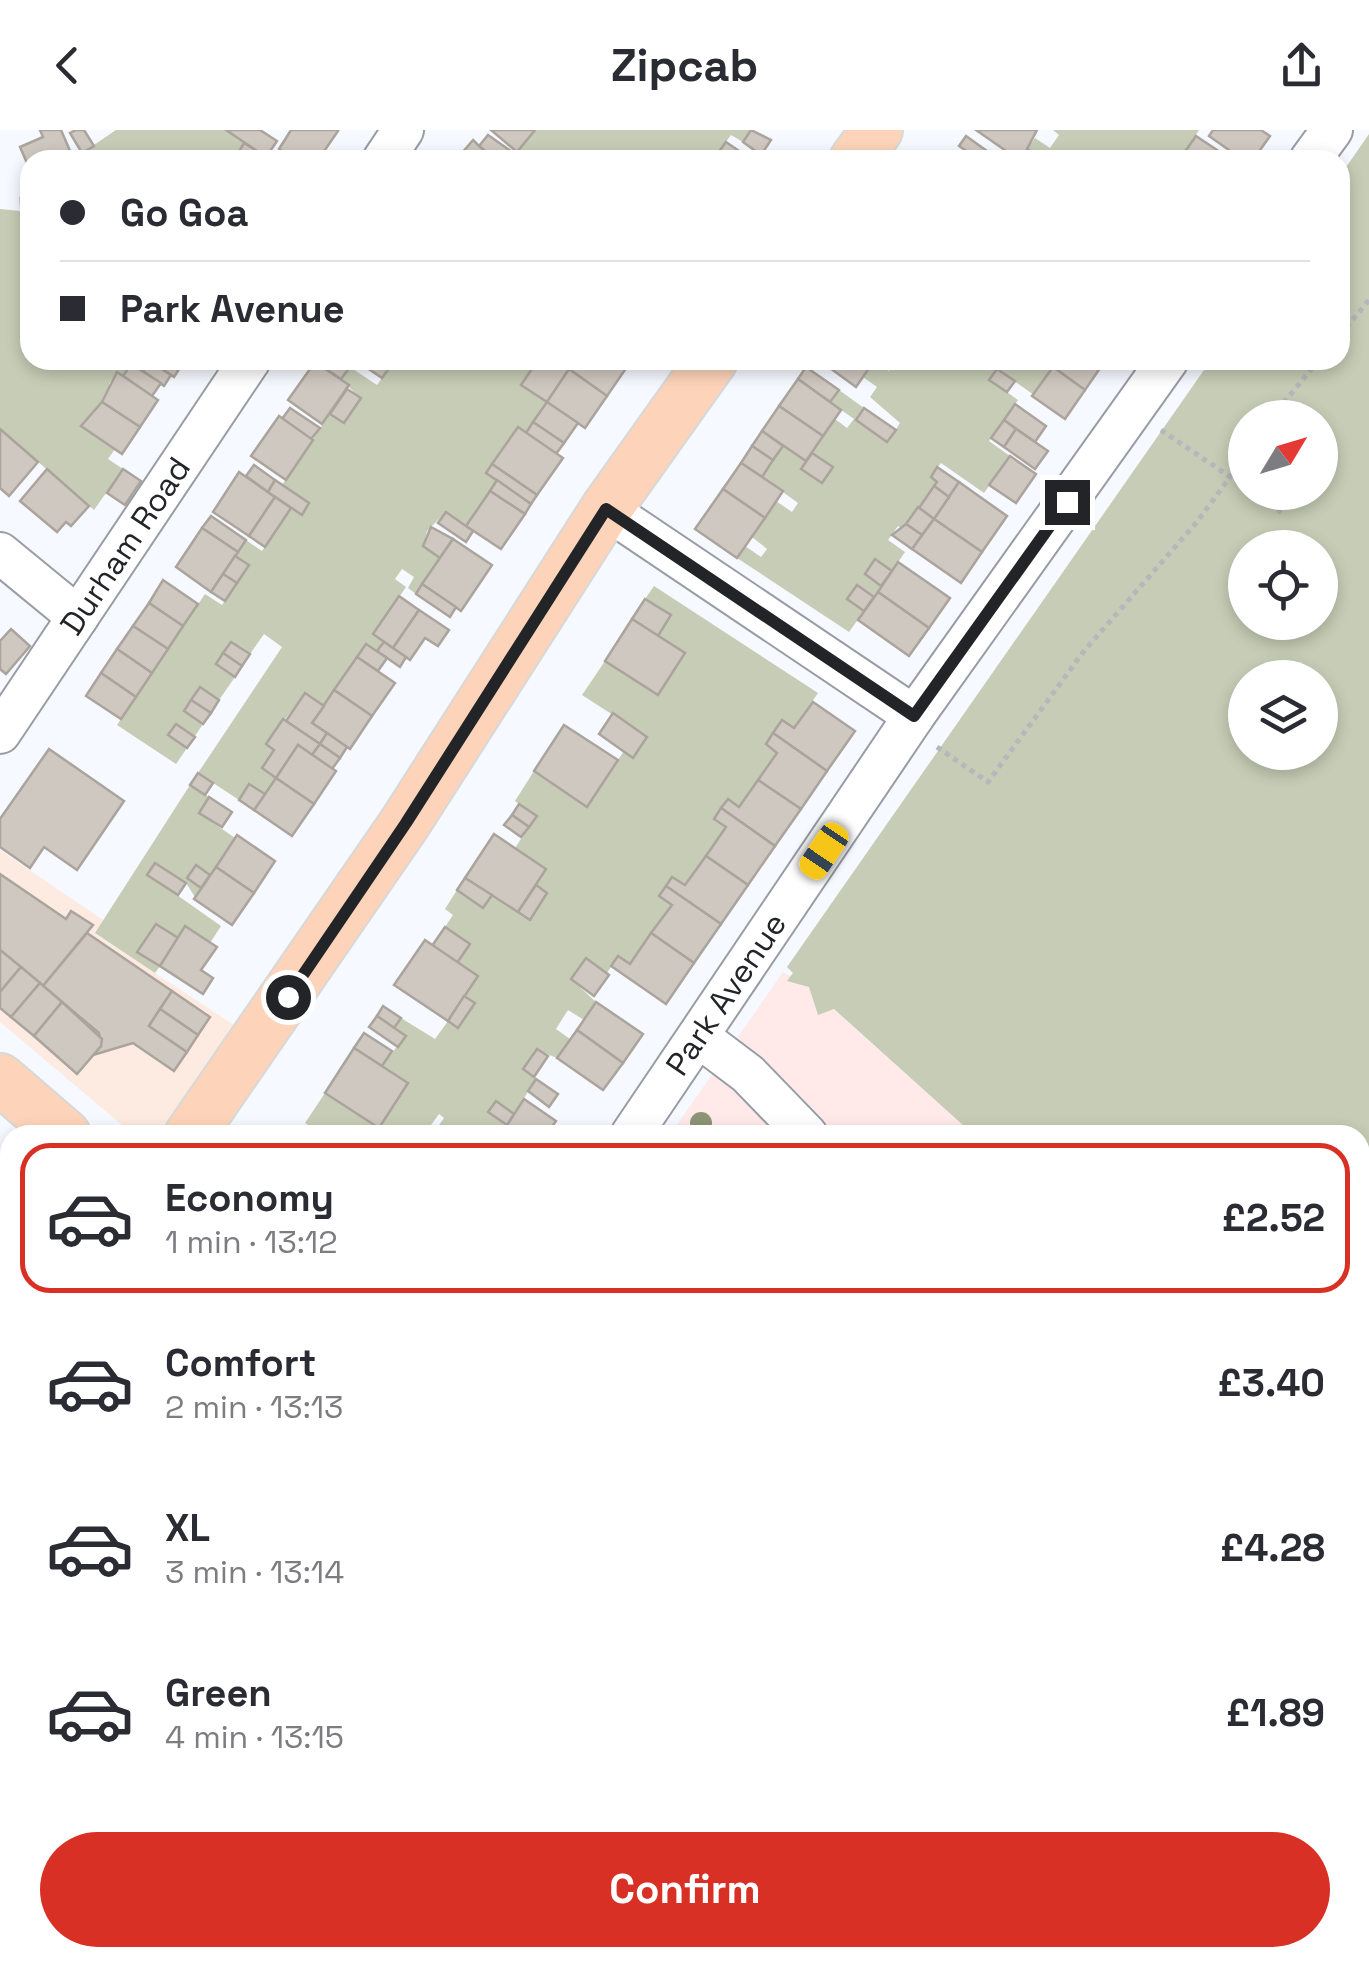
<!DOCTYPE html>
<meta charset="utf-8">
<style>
:root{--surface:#fff;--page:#f7f7f7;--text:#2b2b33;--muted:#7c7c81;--line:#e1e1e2;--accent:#d93025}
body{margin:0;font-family:"Space Grotesk",sans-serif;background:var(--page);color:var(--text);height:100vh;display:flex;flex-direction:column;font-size:38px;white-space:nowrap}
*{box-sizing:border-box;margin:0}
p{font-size:32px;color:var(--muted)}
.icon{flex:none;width:55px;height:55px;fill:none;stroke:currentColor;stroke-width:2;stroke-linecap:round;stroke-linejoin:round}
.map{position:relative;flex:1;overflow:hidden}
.details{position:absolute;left:0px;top:995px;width:1370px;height:842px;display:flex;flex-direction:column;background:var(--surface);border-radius:30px 30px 0 0;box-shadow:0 5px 15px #0003}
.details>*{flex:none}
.hud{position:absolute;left:20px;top:20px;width:1330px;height:220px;border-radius:30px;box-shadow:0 5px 15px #0003;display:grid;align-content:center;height:220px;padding:0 40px;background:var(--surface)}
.needle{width:65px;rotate:52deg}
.fabs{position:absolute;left:1228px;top:270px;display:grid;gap:20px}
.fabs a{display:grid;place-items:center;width:110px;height:110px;border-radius:50%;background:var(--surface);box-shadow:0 5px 15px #0003;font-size:50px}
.end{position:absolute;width:45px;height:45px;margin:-22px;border:12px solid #222427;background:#fff;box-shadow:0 0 0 5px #fff}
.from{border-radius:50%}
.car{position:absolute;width:30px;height:60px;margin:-30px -15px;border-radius:12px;box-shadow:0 0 8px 2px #0007;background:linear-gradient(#f5c518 24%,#345 0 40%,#f5c518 0 76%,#345 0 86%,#f5c518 0)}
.hud b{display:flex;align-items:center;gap:35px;height:95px;font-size:38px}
.hud b+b{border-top:2px solid var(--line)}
.hud i{width:25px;height:25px;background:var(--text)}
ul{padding:18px 0 0;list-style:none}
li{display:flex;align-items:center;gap:30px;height:150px;margin:0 20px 15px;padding:0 20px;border:5px solid transparent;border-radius:30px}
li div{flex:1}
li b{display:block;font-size:38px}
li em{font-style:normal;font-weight:700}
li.current{border-color:var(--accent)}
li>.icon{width:90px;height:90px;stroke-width:1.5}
.primary-button{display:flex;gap:20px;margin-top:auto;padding:20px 40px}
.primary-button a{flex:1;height:115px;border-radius:60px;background:var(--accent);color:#fff;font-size:40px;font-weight:700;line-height:115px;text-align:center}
header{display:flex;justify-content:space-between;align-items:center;height:130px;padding:0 40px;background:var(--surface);font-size:45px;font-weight:700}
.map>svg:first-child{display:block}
.commercial{fill:#fdebe1}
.education{fill:#ffe9e9}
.green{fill:#c6ccb5;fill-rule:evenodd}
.building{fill:#cfc8c0;stroke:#aba49d;stroke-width:2.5}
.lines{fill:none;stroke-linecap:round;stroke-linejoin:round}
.minor-casing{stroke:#989ca4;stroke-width:44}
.major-casing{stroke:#d7d8d8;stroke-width:54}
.path{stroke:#b5b7bc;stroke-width:5;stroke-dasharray:5 5;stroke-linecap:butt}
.minor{stroke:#fff;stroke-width:40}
.major{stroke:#fdd4b9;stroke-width:50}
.tree{fill:#8e9476}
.route{stroke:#222427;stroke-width:12}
.labels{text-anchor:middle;stroke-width:9;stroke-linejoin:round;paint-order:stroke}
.street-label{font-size:32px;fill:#222427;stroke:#fff}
</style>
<header><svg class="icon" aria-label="back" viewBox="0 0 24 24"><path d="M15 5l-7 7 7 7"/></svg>Zipcab<svg class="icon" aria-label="share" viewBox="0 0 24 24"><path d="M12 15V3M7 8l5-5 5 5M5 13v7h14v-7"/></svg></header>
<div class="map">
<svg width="1369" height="1837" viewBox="0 0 1369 1837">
<rect width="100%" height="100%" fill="#f6f9ff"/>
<path class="commercial" d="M0 720 103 790 96 804 240 899 165 1005H134L0 892Z"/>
<g class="education">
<path d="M783 842 809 857 974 1005H670Z"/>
<path d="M1360 1351 1369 1359V1837H1035L1024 1828H1360Z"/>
</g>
<g class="green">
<path d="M116 0H226L244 13 237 25 244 30H86L82 23Z"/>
<path d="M535 0H751L743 12 731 5 713 30H524L515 24Z"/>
<path d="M1053 0H1199L1179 30H1040L1027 19 1035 8 1050 18 1059 5Z"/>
<path d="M1369 4V1359L1360 1351V1005H974L834 879 818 885 809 857 787 851 793 843 787 837 1211 230H1340V46ZM1245 288H1320V362H1245ZM1245 418H1320V492H1245ZM1245 548H1320V622H1245Z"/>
<path d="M30 63V230L149 231 143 241 131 234 123 246 116 243 109 254 112 258 81 296 115 319 108 329 123 339 94 380 0 299V79L20 81 19 67Z"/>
<path d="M395 230H538L521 254 547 272 526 303 517 297 487 342 497 350 466 396 446 382 427 401 423 416 440 428 416 464 408 458 414 447 402 439 395 449 406 457 374 504 384 512 377 521 365 514 324 576 305 563 266 614 274 620 262 638 276 648 265 664 249 654 239 670 198 643 282 517 264 504 250 524 231 512 216 534 235 547 219 570 200 558 184 581 203 594 195 606 176 594 168 605 187 618 176 634 117 595 205 464 222 475 248 436 235 426 246 410 262 421 291 378 301 384 309 374 282 355 330 284 344 293 360 268 341 249 350 237 377 255Z"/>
<path d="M885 230H1058L1034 265 997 239 990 250 1018 270 989 311 1010 326 984 363 941 333 931 346 937 352 934 356 903 399 898 396 888 410 905 422 892 441 875 429 865 444 881 456 874 467 857 455 847 469 864 481 849 502 737 428 745 416 761 427 767 419 752 407 776 371 792 382 798 373 762 347 783 316 806 331 801 339 821 352 832 337 812 323 835 289 847 298 854 289 830 272 839 260 864 278 856 290 888 312 900 293 870 267 877 257 863 247 874 231 889 241 893 236Z"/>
<path d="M654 456 818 563 794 598 782 591 766 613 777 623 739 677 727 670 714 688 726 697 685 755 672 747 659 765 672 775 630 834 618 826 607 843 586 828 571 849 596 872 584 890 568 880 556 899 570 909 557 928 537 920 524 939 536 949 514 984 496 971 489 982 507 995 500 1005 480 995 473 1005H432L444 988 439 984 424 1005H323L305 993 325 963 379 998 408 954 382 936 405 906 394 898 401 888 435 909 448 891 459 898 475 874 464 866 457 833 470 814 445 797 453 785 445 779 457 760 483 777 492 765 529 789 547 763 536 755 546 739 515 718 536 686 515 671 534 641 587 676 624 621 634 627 647 607 582 565 605 531 659 565 685 523 658 506 645 469Z"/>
<path d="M190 655 209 667 199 683 235 708 210 745 196 736 188 749 201 758 195 767 186 753 155 733 147 744 221 796 210 813 178 808 156 794 138 822 160 836 155 843 95 803Z"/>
<path d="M491 1828H722L717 1833 722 1837H483Z"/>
</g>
<g class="building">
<path d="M40 0H61L74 30H30V40L20 17 43 7Z"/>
<path d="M76 0H84L94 16 82 23 70 3Z"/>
<path d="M226 0H260L277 11 266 27Z"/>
<path d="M291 0H336L338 1 318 30H295L279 19Z"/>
<path d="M491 0H535L517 22Z"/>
<path d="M751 0 771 10 761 25 743 12Z"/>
<path d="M976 0H1037L1027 19 1041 28 1019 30Z"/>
<path d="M1213 0H1261L1270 6 1253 30H1243L1209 6Z"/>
<path d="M488 5 515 24 524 30H496L479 16Z"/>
<path d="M966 6 987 21 980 30 959 16Z"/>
<path d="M1196 6 1232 30H1179Z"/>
<path d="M473 10 479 16 496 30H456Z"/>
<path d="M726 12 745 25 742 30 715 27Z"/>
<path d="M244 13 266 27 267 30H244L237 25Z"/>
<path d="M148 230H185L174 247Z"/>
<path d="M321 230H340L350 237 341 249 318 234Z"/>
<path d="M367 230H395L382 248 363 235Z"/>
<path d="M538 230H555L569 239 547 272 521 255Z"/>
<path d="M575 230H624L629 234 607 266 569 239Z"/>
<path d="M819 230H873L874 231 856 257Z"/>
<path d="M1058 230H1103L1105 231 1085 260 1053 237Z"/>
<path d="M149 231 171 245 164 256 143 241Z"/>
<path d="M315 232 349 255 322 294 288 270Z"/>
<path d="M131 234 161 253 152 266 123 246Z"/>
<path d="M806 237 839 260 830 272 798 249Z"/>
<path d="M1053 237 1085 260 1065 289 1032 266Z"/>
<path d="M569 239 607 266 585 298 547 272Z"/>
<path d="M997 239 1015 251 1007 262 989 250Z"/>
<path d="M117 242 158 270 140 297 102 272Z"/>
<path d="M798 249 841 280 823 306 779 276Z"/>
<path d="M347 259 361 268 344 293 330 284Z"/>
<path d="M102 272 140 297 122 324 81 296Z"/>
<path d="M547 272 578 293 564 313 533 292Z"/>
<path d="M1015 274 1046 296 1035 312 1004 290Z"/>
<path d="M779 276 823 306 806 331 762 301Z"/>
<path d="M290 278 320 298 311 309 282 289Z"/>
<path d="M864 278 896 300 887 312 856 290Z"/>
<path d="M279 286 313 310 286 350 251 326Z"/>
<path d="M1004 290 1016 299 1004 317 991 308Z"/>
<path d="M533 292 564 313 556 324 526 303Z"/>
<path d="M518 297 563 328 537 365 492 334Z"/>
<path d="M0 299 38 332 9 366 0 358Z"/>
<path d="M1016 299 1048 321 1035 339 1004 317Z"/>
<path d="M762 301 783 316 773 330 752 316Z"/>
<path d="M752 316 773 330 762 347 741 333Z"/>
<path d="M812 323 833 337 822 353 801 339Z"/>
<path d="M1010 326 1036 344 1016 373 989 355Z"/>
<path d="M741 333 783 361 765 388 723 359Z"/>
<path d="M492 334 537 365 531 374 486 343Z"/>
<path d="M254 335 275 350 268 362 246 346Z"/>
<path d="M937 337 959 352 949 367 934 356 937 352 931 347Z"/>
<path d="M47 339 89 376 71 396 66 392 57 402 20 371Z"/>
<path d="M123 339 141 351 125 375 107 363Z"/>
<path d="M239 342 275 367 249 406 213 382Z"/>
<path d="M275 350 309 373 302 385 268 362Z"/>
<path d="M497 350 531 374 525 384 490 361Z"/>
<path d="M959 352 1007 386 982 422 934 389Z"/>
<path d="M934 356 949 367 934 389 919 378Z"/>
<path d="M723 359 765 388 737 428 695 399Z"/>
<path d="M490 361 525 384 501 419 466 396Z"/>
<path d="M275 367 291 378 265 417 249 406Z"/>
<path d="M918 377 934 389 922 405 906 394Z"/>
<path d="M446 382 473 401 466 412 438 393Z"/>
<path d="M211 386 246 410 238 422 202 398Z"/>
<path d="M934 389 982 422 961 453 912 419Z"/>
<path d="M906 394 922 405 912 419 892 405Z"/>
<path d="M431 397 453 409 440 428 423 416Z"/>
<path d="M202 398 238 422 211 462 176 437Z"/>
<path d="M453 409 492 435 461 481 422 454Z"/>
<path d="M235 426 249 435 237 453 223 444Z"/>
<path d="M875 429 892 441 881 456 865 444Z"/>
<path d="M898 432 950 468 929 498 878 462Z"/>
<path d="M223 444 237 453 225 471 211 462Z"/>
<path d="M163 450 198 474 183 496 149 473Z"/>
<path d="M422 454 456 477 450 487 416 464Z"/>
<path d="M857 455 874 467 864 481 847 469Z"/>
<path d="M878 462 929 498 909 526 858 490Z"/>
<path d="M399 466 419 480 393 518 373 504Z"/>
<path d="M645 469 671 485 658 506 632 489Z"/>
<path d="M149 473 183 496 168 519 133 496Z"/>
<path d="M419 480 449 500 438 516 425 508 410 530 393 518Z"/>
<path d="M632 489 685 523 658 565 605 531Z"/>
<path d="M133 496 168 519 152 543 117 519Z"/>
<path d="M11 499 30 516 6 544 0 539V511Z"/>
<path d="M231 512 250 524 242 536 223 523Z"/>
<path d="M384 512 406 527 400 537 377 521Z"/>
<path d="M366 514 387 528 378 541 357 527Z"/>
<path d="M117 519 152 543 136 567 101 543Z"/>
<path d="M223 523 242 536 235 547 216 534Z"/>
<path d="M357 527 395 553 372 586 334 560Z"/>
<path d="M101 543 136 567 121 589 86 566Z"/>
<path d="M200 557 219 570 211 583 191 570Z"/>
<path d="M334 560 372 586 350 619 312 593Z"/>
<path d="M305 563 324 576 312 593 327 603 320 614 286 591Z"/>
<path d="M191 570 211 583 203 594 184 581Z"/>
<path d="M813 572 855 601 827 641 773 603 782 590 794 598Z"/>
<path d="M613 583 647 607 633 628 599 604Z"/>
<path d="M283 589 320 614 312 625 298 615 276 648 262 638 274 620 266 614Z"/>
<path d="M176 594 195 607 187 618 168 605Z"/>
<path d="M564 595 618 630 587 677 534 641Z"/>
<path d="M327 603 347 617 340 628 320 614Z"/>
<path d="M773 603 827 641 801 679 758 650 777 623 766 614Z"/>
<path d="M320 614 340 628 332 639 312 625Z"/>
<path d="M298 615 336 641 314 674 276 648Z"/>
<path d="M49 619 124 671 77 740 44 717 30 738 0 717V689Z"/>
<path d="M198 643 213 653 205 665 190 655Z"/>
<path d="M276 648 314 674 292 706 254 680Z"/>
<path d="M758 650 801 679 775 716 721 678 728 669 739 677Z"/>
<path d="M249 654 265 664 254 680 239 670Z"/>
<path d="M209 667 232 682 222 697 199 683Z"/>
<path d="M519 674 537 686 529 697 512 685Z"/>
<path d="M721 678 775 716 748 755 706 726 726 697 714 689Z"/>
<path d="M512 685 529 697 521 707 504 695Z"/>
<path d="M494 704 546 739 518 782 465 748Z"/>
<path d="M237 705 275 731 254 763 216 737Z"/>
<path d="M706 726 748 755 721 794 666 756 672 747 685 755Z"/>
<path d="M155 733 186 753 178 765 147 745Z"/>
<path d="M196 735 210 745 201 758 187 748Z"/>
<path d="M216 737 254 763 232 795 194 769Z"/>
<path d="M0 744 66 789 71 781 93 795 43 856 0 820Z"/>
<path d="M465 748 492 765 483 778 457 760Z"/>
<path d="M536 755 547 763 530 790 518 782Z"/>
<path d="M666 756 721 794 694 833 651 803 672 775 659 766Z"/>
<path d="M156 794 178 808 160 836 137 822Z"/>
<path d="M185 796 217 817 201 840 213 848 203 864 160 836Z"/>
<path d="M445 797 470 814 457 833 432 816Z"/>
<path d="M87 803 172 861 149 896 187 922 174 941 133 913 93 925 101 916 99 903 43 856Z"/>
<path d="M651 803 694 833 666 874 611 836 618 826 630 834Z"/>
<path d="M425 810 478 846 448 891 394 855Z"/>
<path d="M0 820 21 837 0 862Z"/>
<path d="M586 828 609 845 594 866 571 849Z"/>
<path d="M21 837 40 853 11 887 0 878V862Z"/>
<path d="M40 853 62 872 34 906 11 887Z"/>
<path d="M172 861 210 887 198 905 160 879Z"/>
<path d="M464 866 475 873 458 898 448 891Z"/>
<path d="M62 872 102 909 101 916 77 944 34 906Z"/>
<path d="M596 872 643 904 623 933 577 900Z"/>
<path d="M383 876 401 888 394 898 377 886Z"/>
<path d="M160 879 198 905 187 922 149 896Z"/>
<path d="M377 886 406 906 398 917 369 897Z"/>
<path d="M577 900 623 933 603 960 557 928Z"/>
<path d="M364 903 392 921 382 936 354 918Z"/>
<path d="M354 918 408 953 379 998 325 963Z"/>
<path d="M537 919 548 926 534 947 523 939Z"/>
<path d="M536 949 558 964 549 977 528 961Z"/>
<path d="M524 969 556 991 551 998 562 1005H521L507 995Z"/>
<path d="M496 971 514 984 507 995 488 982Z"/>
<path d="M2 1077 10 1084V1134L2 1142Z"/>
<path d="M0 1450 10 1457V1483L0 1498Z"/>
<path d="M1369 1468V1701L1360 1711V1479Z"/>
<path d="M10 1514V1565L0 1556V1526Z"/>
<path d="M157 1828 166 1837H121L129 1828Z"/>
<path d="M351 1828H383L393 1836 351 1837 346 1833Z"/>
<path d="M722 1828H753L745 1837H722L717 1833Z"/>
</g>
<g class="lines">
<g class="minor-casing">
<g id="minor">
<path d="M383 30 403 0"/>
<path d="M1310 30 1332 0"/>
<path d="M606 379 914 586"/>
<path d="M0 423 78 487"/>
<path id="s1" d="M0 603 250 230"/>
<path d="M699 907 748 944 807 1005"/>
<path id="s2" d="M631 1005 914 586 1168 230"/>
<path d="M0 1627 10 1635"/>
<path d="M0 1790 10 1775"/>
<path d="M233 1828 244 1837"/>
</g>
</g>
<g class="major-casing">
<g id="major">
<path d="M855 30 877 0"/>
<path d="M0 949 65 1005"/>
<path d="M190 1005 405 693 606 379 712 230"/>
<path d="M0 1306 10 1292"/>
<path d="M958 1828 969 1837"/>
</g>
</g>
<g class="path">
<path d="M1340 205 1369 170"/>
<path d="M1271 288 1319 230"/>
<path d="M1161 300 1245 357"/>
<path d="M1253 362 1282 383"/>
<path d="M937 617 988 652 1084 521 1196 393 1245 327"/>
<path d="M1360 1414 1369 1421"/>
<path d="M1360 1744 1369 1734"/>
<path d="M126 1828 128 1829"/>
<path d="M1085 1828 1096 1837"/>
<path d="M1306 1828 1311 1837"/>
<path d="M1066 1837 1063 1834 1068 1828"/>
<path d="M1148 1837 1154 1828"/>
<path d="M1206 1837 1209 1828"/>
</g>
<use href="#minor" class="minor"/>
<use href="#major" class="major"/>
</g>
<circle class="tree" cx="701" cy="993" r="11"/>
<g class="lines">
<path class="route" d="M288 867 406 693 606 379 914 586 1067 372"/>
</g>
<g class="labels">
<g class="street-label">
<text dy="11" stroke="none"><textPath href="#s1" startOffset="225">Durham Road</textPath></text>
<text dy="11" stroke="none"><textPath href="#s2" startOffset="170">Park Avenue</textPath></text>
</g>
</g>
</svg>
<div class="fabs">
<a><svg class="needle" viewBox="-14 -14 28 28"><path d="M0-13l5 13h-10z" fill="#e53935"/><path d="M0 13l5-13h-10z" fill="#7c7c81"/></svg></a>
<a><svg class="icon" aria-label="locate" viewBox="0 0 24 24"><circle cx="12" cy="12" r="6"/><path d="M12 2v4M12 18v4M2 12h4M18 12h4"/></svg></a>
<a><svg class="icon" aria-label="layers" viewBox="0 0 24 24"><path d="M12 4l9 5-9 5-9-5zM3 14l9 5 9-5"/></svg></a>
</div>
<i class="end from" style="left:288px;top:867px"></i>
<i class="end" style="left:1067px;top:372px"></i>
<i class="car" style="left:824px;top:721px;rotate:214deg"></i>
<div class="hud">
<b><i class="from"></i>Go Goa</b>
<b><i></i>Park Avenue</b>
</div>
<section class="details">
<ul>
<li class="current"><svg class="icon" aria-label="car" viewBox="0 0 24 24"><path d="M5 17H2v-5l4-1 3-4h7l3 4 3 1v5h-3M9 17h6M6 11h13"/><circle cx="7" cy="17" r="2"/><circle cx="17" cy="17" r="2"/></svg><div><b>Economy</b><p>1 min · 13:12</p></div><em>£2.52</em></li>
<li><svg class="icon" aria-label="car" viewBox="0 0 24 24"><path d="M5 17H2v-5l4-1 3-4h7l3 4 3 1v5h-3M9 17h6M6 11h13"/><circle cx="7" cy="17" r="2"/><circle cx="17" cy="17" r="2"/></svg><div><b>Comfort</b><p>2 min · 13:13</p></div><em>£3.40</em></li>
<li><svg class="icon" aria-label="car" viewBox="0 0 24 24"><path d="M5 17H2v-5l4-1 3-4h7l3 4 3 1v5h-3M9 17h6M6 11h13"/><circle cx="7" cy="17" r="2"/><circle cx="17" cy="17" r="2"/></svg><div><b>XL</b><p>3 min · 13:14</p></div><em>£4.28</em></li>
<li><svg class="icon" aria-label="car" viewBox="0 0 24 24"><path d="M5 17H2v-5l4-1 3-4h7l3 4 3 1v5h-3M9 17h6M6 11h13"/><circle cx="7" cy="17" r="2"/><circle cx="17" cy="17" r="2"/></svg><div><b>Green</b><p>4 min · 13:15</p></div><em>£1.89</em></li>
</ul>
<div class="primary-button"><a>Confirm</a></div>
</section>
</div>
